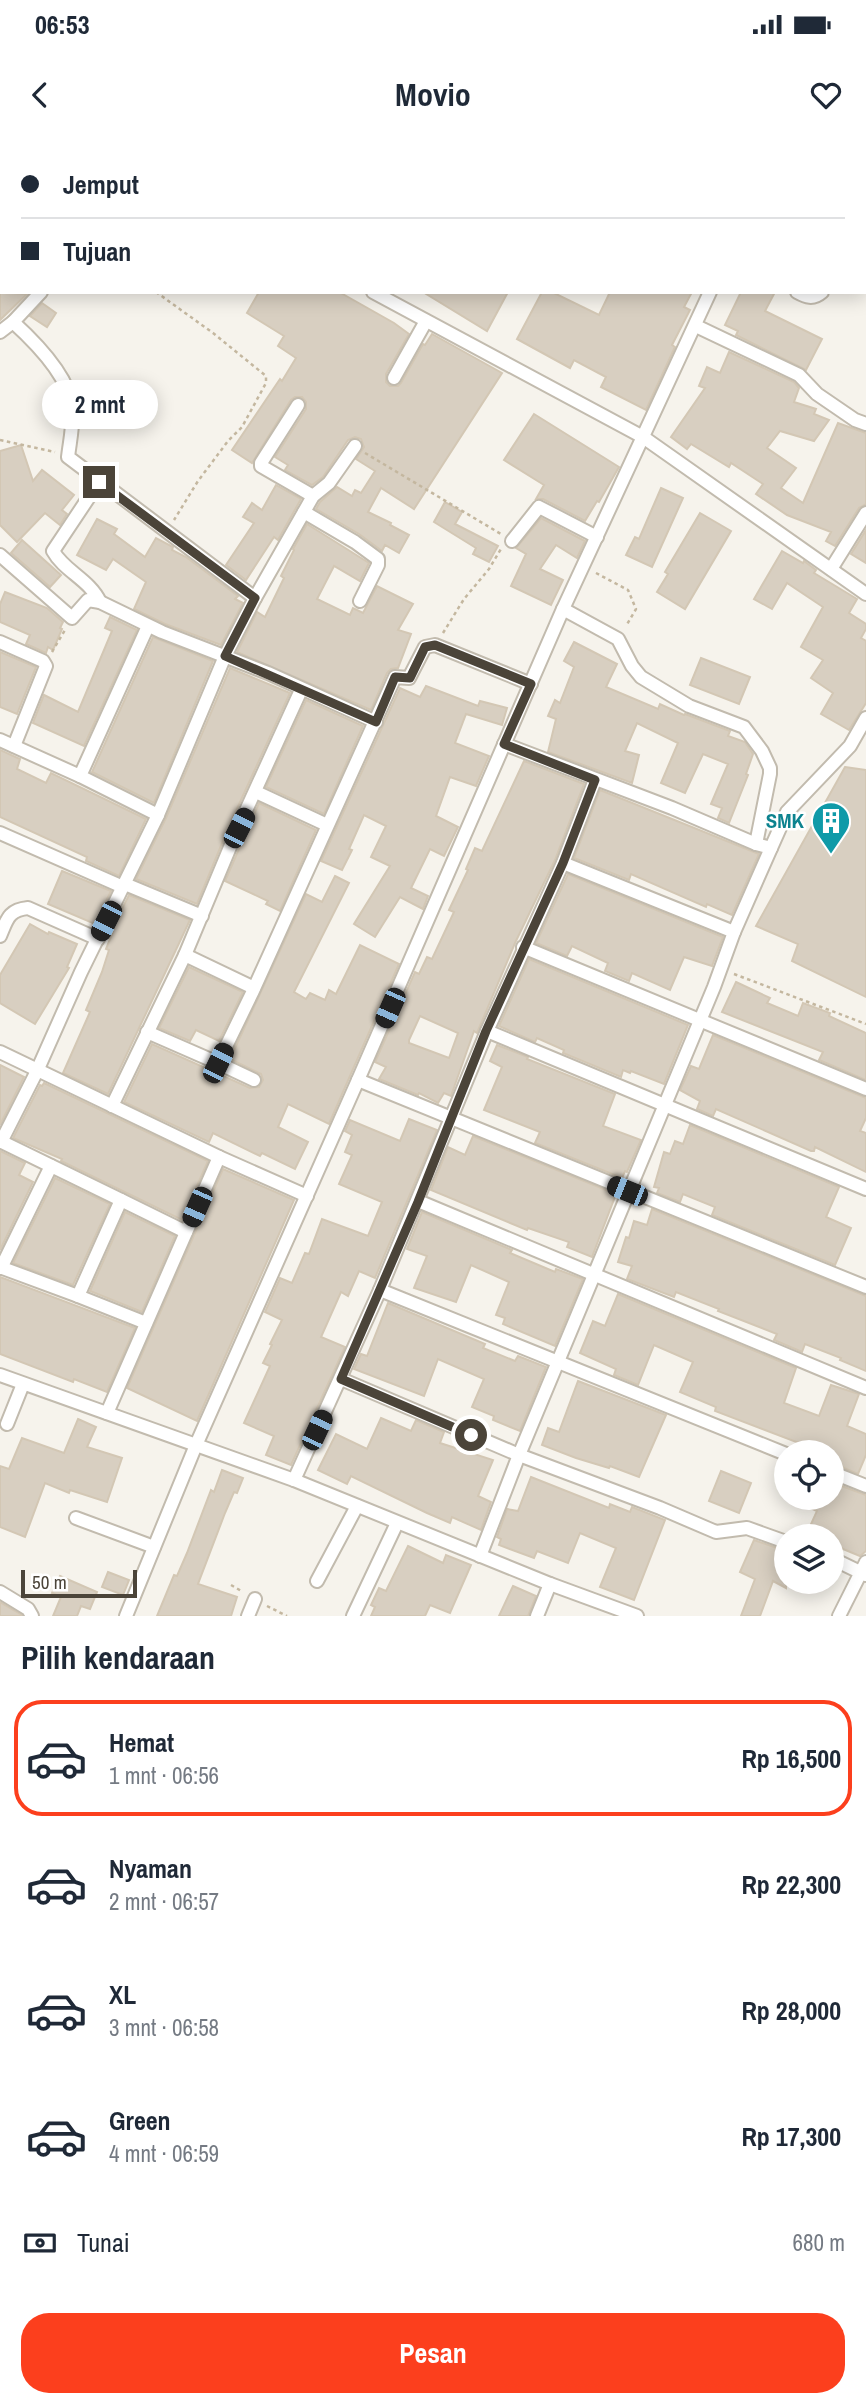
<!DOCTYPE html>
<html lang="id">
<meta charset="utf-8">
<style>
:root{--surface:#fff;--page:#f6f6f7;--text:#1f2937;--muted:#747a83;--line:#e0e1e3;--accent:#fc3f1d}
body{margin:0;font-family:"Archivo Narrow",sans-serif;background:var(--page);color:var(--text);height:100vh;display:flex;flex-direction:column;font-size:26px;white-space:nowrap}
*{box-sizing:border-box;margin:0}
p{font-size:23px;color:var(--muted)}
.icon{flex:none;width:38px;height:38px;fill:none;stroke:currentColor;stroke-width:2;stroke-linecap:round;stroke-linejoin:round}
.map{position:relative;height:1476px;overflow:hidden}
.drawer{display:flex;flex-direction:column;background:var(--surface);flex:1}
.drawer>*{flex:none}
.guide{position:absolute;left:0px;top:0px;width:866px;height:154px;box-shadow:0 4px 18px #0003;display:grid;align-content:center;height:154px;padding:0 21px;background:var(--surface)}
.fabs{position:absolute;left:774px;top:1300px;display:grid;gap:14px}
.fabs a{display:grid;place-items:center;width:70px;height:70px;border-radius:50%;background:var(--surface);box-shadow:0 4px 18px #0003;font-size:35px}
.scale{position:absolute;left:21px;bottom:18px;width:116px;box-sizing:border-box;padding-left:7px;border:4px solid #4b4439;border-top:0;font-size:19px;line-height:24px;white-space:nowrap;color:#4b4439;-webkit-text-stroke:5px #fff;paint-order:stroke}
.end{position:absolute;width:32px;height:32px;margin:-16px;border:9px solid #4b4439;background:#fff;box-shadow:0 0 0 4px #fff}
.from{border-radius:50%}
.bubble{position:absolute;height:49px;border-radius:24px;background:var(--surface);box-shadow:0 4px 18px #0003;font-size:23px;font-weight:800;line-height:49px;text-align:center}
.car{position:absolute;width:21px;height:42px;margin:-21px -10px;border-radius:9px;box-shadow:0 0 5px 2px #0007;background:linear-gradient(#222 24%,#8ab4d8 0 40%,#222 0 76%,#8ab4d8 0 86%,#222 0)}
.guide b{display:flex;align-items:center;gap:24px;height:66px;font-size:26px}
.guide b+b{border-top:2px solid var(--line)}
.guide i{width:18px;height:18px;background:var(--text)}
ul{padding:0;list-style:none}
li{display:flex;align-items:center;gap:21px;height:116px;margin:0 14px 10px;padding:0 7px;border:4px solid transparent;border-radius:28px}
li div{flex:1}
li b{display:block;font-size:26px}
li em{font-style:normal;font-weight:800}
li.on{border-color:var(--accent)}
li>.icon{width:63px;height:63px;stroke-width:1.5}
h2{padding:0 21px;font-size:32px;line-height:84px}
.pay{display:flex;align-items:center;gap:18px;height:77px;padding:0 21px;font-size:26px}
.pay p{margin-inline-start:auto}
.action{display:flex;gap:14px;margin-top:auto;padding:14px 21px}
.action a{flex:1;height:80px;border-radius:28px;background:var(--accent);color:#fff;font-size:28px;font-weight:800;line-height:80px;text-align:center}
.status{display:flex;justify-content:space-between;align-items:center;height:49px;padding:0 35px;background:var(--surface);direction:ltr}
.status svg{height:19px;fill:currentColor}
header{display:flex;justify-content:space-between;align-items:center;height:91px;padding:0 21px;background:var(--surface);font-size:32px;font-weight:800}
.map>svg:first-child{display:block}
.building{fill:#d8cfc1;stroke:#d3c7b4;stroke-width:2;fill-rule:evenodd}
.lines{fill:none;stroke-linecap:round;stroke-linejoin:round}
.minor-casing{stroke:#c2bbae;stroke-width:16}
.path{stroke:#c4b79f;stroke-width:2.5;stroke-dasharray:3.5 3.5;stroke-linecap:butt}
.minor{stroke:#fff;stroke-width:12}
.route{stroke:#4b4439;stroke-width:9}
.labels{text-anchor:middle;stroke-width:5;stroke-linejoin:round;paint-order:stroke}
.culture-label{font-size:21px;font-weight:bold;fill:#0d838f;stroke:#fff;text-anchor:end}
</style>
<div class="status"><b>06:53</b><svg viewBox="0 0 49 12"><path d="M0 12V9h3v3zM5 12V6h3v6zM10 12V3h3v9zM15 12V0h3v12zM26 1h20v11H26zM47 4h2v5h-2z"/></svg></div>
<header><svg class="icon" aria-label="back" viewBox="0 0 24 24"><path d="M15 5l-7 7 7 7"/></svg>Movio<svg class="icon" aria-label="heart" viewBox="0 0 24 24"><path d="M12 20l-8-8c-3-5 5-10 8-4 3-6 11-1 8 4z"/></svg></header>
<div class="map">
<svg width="866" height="1476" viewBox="0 0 866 1476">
<rect width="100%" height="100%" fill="#f6f3ec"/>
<g class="building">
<path d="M0 152 27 154 0 180Z"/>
<path d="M259 152H339L394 183 409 194 386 234V242L390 246H398L401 243 423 204 425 205 432 194 502 233 414 369 381 348 368 372 391 383 390 385 409 395 399 413 385 405 382 411 359 394 316 369 320 362 337 347 352 356 355 350 361 353 375 331 356 319 364 307 361 299 355 297 348 300 323 337 312 345 285 330 288 325 275 317 306 269V262L302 257H295L291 260 252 323 232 310 280 239 282 241 296 218 278 206 284 196 247 173Z"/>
<path d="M423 152H508L487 191Z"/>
<path d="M542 152H552L599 175 610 152H692L684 167 690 170 672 205 675 207 646 270 601 247 606 237 574 220 570 228 517 199Z"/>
<path d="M741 152H775L765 171 822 199 806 230 736 195 738 191 725 185Z"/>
<path d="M42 163 56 173 47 187 30 176Z"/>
<path d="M729 212 794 242 799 248 794 262 816 269 814 274 829 280 814 301 780 291 767 308 796 328 781 348 803 363 838 283 866 293V364L859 368 835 406 826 401 831 392 787 375 756 354 763 344 731 323 729 327 691 304 687 309 671 297 705 248 699 246 707 227 720 233Z"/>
<path d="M534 274 619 327 599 362 597 361 585 381 543 359H536L544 345 504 320Z"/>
<path d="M21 305 33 341 42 330 74 355 62 370 67 374 60 385 45 373 17 402 0 385V311Z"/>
<path d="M276 345 301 359 278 400 274 397 246 440 226 425 254 383 243 377 252 363 262 370Z"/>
<path d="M661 348 683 358 652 427 626 415 635 397 639 399Z"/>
<path d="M445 362 462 372 455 384 498 406 489 422 473 414 476 408 434 382Z"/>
<path d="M700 373 731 391 685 469 657 452 668 434 665 432Z"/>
<path d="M541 378 585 401 577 418 556 405 540 429 563 440 551 465 511 446 526 414 516 408Z"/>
<path d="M97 379 117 389 114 394 145 417 156 398 173 407 172 410 186 417 238 456 235 459 243 463 221 505 165 484 134 469 146 442 113 419 106 430 77 415Z"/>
<path d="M307 384 369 423 360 441 334 426 317 459 350 475 353 468 363 473 377 446 413 464 398 490 411 494 398 528 391 529 387 533 371 570 237 512 257 472 265 477 284 438 281 436 294 410 293 409Z"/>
<path d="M866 390V423L851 414Z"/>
<path d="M22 400 61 435 50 447 11 413Z"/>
<path d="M782 411 803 423 804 421 816 430 814 433 857 459 849 473 866 484V489L861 498 866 501V563L849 590 821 574 833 553 811 538 823 520 801 507 823 467 787 443 772 469 754 459Z"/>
<path d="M5 452 47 468 63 482 60 488 62 489 53 510 48 507 46 513 26 504 30 495 0 482V464Z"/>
<path d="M110 477 137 490 84 606 33 583 34 580 44 555 78 572 112 491 105 488Z"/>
<path d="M153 497 213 521 154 663 92 632Z"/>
<path d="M574 502 617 524 606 547 658 569 660 564 684 575 685 574 730 591 728 596 745 602 753 614 746 634 748 635 729 683 718 678 722 668 711 664 728 624 703 614 685 653 661 643 678 603 637 583 625 611 639 615 632 643 548 612 556 579 548 576 555 560 560 563 574 527 564 521Z"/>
<path d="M0 512 36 527 17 574 0 567Z"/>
<path d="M701 518 750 537 739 564 690 545Z"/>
<path d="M230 528 290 553 230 684 197 764 136 739 166 678Z"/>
<path d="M426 546 478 566 480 561 507 568 502 585 466 574 455 603 489 616 476 646 450 637 436 676 458 687 444 716 430 709 411 748 428 756 423 769 400 757 375 797 354 784 390 726 371 717 386 686 364 675 349 709 352 710 342 730 321 721 400 548 420 557Z"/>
<path d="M306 560 363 586 324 674 266 647Z"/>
<path d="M0 610 20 619 17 629 46 643 51 633 146 679 119 736 86 721 87 717 0 677Z"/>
<path d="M524 621 584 644 555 720 515 803 477 893 474 891 451 956 444 953 438 963 419 953 418 955 379 939 386 927 375 922 415 832 419 834 427 817 432 819 454 772 449 770 468 730 466 729 475 708 482 711ZM420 876 458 893 449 918 409 903V900Z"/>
<path d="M845 627 866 630V857L792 821 798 804 756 786Z"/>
<path d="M600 650 759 714 732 775 707 764 706 767 631 734 629 740 574 718Z"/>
<path d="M259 663 316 690 280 771 266 764 268 761 225 741Z"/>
<path d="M62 731 111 751 95 784 48 764Z"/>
<path d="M568 734 723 797 712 826 684 817 670 850 632 833 629 841 605 831 608 823 572 806 567 816 536 803Z"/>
<path d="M335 736 349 743 294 852 306 859 310 853 325 860 329 850 336 854 360 805 399 824 329 984 288 964 278 987 308 1002 295 1029 262 1013 260 1016 213 993 209 1002 124 962 152 904 250 948 259 947 263 940 261 934 230 919 306 754 322 762Z"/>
<path d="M129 755 190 780 108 954 63 933 90 872 86 870 102 832 109 810 106 809 113 792 111 791Z"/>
<path d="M30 784 48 794 49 792 77 804 67 827 69 828 35 884 0 863V835Z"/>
<path d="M529 819 688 885 664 944 631 931 630 933 623 930 621 937 563 913 564 910 537 898 535 902 499 886Z"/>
<path d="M189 827 243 852 219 901 196 890 190 901 159 888Z"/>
<path d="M736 842 770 858 767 863 798 876 803 863 830 873 829 876 866 893V940L819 920 823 912 722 872Z"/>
<path d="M713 895 866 958V978L860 991 866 993V1032L815 1007 814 1011H811L716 969 713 976 697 969 700 961 680 950 691 926 699 929Z"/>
<path d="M497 905 528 917 527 919 615 954 603 986 641 1000 627 1032 625 1031 622 1038 535 1003 540 992 484 970 502 927 490 921Z"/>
<path d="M0 925 24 937 0 985Z"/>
<path d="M44 943 208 1021 182 1080 61 1021 62 1019 13 998 40 945 42 946Z"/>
<path d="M409 979 437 990 375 1138 359 1131 348 1156 341 1152 321 1197 345 1207 291 1325 266 1315 274 1296 244 1283 270 1226 263 1223 272 1205 270 1204 282 1180 265 1172 280 1138 292 1143 305 1113 309 1114 322 1079 368 1096 382 1062 339 1044 352 1015 345 1012 352 995 345 991 350 980 400 1001Z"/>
<path d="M690 985 839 1047 826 1077 851 1088 835 1125 712 1075 715 1067 683 1054 680 1062 657 1053 659 1048 654 1047 664 1012 670 1014 675 1001 683 1004Z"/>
<path d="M473 996 616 1054 592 1117 567 1107 569 1102 528 1088 527 1090 431 1050 448 1007 465 1015Z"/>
<path d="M0 1011 25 1023 19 1035 33 1042 0 1110Z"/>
<path d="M223 1029 294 1060 197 1281 127 1248Z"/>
<path d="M55 1038 110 1064 73 1145 13 1123Z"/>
<path d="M652 1069 866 1156V1231L840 1220 841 1218 805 1204 802 1212 774 1200 777 1194 718 1171 719 1169 676 1152 674 1157 627 1139 632 1126 618 1122 626 1097 629 1098 634 1081 647 1085Z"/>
<path d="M125 1072 175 1096 142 1172 90 1151Z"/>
<path d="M422 1072 512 1110 510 1113 555 1132 556 1129 583 1139 555 1206 503 1184 505 1178 496 1175 509 1142 471 1125 456 1162 414 1148 427 1116 407 1109Z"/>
<path d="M0 1137 135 1188 107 1252 74 1239 73 1242 0 1214Z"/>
<path d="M618 1154 796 1228 784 1263 819 1276 831 1245 859 1254 847 1286 866 1294V1315L858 1334 839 1326 840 1322 831 1319V1312H815L805 1309 807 1306 715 1271 716 1267 680 1252 693 1222 654 1205 638 1245 614 1235 616 1229 580 1213 593 1181 605 1186Z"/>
<path d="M388 1163 485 1204 483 1208 515 1221 518 1216 546 1227 520 1291 493 1280 494 1276 472 1267 484 1239 438 1219 424 1256 354 1229 361 1214 367 1216Z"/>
<path d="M578 1241 666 1275 639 1337 610 1326 609 1328 576 1318 542 1305 548 1288 559 1292Z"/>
<path d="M381 1278 411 1291 416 1280 444 1292 440 1303 493 1320 478 1356 491 1362 481 1390 452 1377 450 1383 427 1373 351 1336 347 1344 318 1330 336 1294 367 1309Z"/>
<path d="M78 1279 96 1287 87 1307 122 1318 107 1362 70 1350 69 1353 45 1343 25 1397 0 1387V1326L9 1329 22 1298 64 1313Z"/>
<path d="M222 1330 243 1338 237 1353 234 1352 225 1373 198 1444 237 1457 231 1476H157L174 1435 177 1436 187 1413 211 1350 214 1352Z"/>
<path d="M721 1331 751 1343 739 1373 709 1361Z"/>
<path d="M531 1337 609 1368 610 1364 630 1372 632 1367 665 1380 634 1460 600 1447 616 1408 580 1393 568 1423 537 1411 534 1418 499 1405 501 1399 497 1397 507 1369 518 1371Z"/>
<path d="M831 1342 866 1355V1411L860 1416 831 1404V1396H815L807 1393 817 1371 788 1358H831Z"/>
<path d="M754 1400 786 1411V1448L773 1441 760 1476H741L755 1439 740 1432Z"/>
<path d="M408 1406 443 1423 446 1415 471 1425 450 1473 430 1465 425 1476H371L375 1467 371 1465 379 1448 386 1451Z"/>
<path d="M108 1432 129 1440 123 1455 102 1447Z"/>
<path d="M60 1436 97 1452 90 1469 81 1466 77 1476H53L61 1457 52 1453Z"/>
<path d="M513 1446 536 1456 528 1476H499Z"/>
<path d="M0 1462 22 1475V1476H0Z"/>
</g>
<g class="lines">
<g class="minor-casing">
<g id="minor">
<path d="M90 0 93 2"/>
<path d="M441 0 443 2"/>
<path d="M356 2 357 0"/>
<path d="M781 2V0"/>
<path d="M864 97 866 99"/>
<path d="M41 152 13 182C35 202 69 236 72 267 74 283 70 300 68 317L255 458 313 356 329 343 355 306"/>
<path d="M373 152 643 297 866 454"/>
<path d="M797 152C806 157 813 160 822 152"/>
<path d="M696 186 799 235 817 254 855 280 866 284"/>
<path d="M0 192 13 182"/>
<path d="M394 238 426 181"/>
<path d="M298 265 261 323V326L313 356"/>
<path d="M99 342 53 411C64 431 90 440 100 462"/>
<path d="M304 372 355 402 378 419V425L360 461"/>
<path d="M512 401 539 367 597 397"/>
<path d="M0 415 72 478 88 460 100 462 162 492 268 533 376 582"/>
<path d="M831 429 866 373"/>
<path d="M563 469 618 499 632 526 641 537 689 566 744 587 762 611 770 628V634L756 704"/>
<path d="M148 486 80 636 158 675"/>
<path d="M0 502 43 521 46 526 14 606"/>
<path d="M0 600 80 636"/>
<path d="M504 604 672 668 756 704 771 708 734 792"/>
<path d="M256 652 327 685"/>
<path d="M0 693 123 747"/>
<path d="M771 708 787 672 850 606 866 578"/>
<path d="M125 744 202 776"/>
<path d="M0 796C7 780 8 770 28 768L98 799"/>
<path d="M523 807 866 949"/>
<path d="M185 815 254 848"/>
<path d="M487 891 866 1049"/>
<path d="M147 892 218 923"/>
<path d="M0 912 219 1017"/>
<path d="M254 940 218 923 252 853 395 537 409 538 425 507 435 505 531 544"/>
<path d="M358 940 866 1147"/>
<path d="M112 966 185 815 238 688 301 550"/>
<path d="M0 1001 121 1060"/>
<path d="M1 1002 37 931 81 832 158 675 225 516 255 458"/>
<path d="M418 1061 866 1248"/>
<path d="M0 1127 78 1156 121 1060 186 1092"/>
<path d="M1 1128 51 1026"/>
<path d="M380 1150 786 1314"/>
<path d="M78 1156 146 1183"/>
<path d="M0 1235 294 1340 550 1444 637 1476"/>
<path d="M341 1239 519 1315 660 1368 716 1392 747 1388 786 1402"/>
<path d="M107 1273 219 1017 307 1056"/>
<path d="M7 1284 23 1244"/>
<path d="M831 1332 866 1346"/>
<path d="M294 1340 380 1150 487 891 563 723 595 640"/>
<path d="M76 1378 154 1407"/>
<path d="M480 1416 519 1315 714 847 734 792 563 723"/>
<path d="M831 1418 866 1435"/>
<path d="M317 1441 357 1366"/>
<path d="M0 1452 28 1469 32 1476"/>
<path d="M126 1476 196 1305 358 940 563 469 710 152"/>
<path d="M248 1476 255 1459"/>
<path d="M353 1476 397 1383"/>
<path d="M537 1476 550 1444"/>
<path d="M839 1476 866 1422"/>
</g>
</g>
<g class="path">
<path d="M156 152 213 193 266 236V243L242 287 228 301 198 341 174 380"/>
<path d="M0 300 55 312"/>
<path d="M365 313 501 394"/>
<path d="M596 433 628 450 636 469 626 486"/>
<path d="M443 493 464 459 489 429 501 409"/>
<path d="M52 512 65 490"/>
<path d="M734 834 866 884"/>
<path d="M231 1445 243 1452"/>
<path d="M267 1466 287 1476"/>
</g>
<use href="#minor" class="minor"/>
</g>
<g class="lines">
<path class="route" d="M99 342 255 458 225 516 376 582 395 537 410 538 425 507 435 505 531 544 504 604 595 640 563 723 486 891 418 1062 341 1239 471 1295"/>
</g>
<defs>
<g id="building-pin" transform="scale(2.0125)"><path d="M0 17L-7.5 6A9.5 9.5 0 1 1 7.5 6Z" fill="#0f9aa8" stroke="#fff"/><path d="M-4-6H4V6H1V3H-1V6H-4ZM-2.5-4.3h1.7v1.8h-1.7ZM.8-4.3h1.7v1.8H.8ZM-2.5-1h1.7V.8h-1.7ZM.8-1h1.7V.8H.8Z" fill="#fff"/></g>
</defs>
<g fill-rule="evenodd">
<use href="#building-pin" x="831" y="681"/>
</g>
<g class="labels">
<g class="culture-label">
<text x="804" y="688">SMK</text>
</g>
</g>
</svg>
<div class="fabs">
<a><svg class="icon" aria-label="locate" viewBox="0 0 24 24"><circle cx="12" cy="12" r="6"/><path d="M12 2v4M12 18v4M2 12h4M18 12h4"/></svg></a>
<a><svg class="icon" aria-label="layers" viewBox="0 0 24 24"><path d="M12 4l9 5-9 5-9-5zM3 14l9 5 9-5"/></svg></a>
</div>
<div class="scale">50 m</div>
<i class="end from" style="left:471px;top:1295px"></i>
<i class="end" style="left:99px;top:342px"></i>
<div class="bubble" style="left:42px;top:240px;width:116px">2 mnt</div>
<i class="car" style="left:239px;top:688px;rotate:27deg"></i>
<i class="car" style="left:106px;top:781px;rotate:207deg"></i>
<i class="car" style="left:390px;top:868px;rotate:204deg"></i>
<i class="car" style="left:218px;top:923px;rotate:26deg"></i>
<i class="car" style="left:627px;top:1051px;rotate:292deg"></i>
<i class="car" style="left:197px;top:1067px;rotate:204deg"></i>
<i class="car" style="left:317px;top:1290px;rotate:25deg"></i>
<div class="guide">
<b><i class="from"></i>Jemput</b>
<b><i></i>Tujuan</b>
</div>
</div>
<section class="drawer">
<h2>Pilih kendaraan</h2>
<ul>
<li class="on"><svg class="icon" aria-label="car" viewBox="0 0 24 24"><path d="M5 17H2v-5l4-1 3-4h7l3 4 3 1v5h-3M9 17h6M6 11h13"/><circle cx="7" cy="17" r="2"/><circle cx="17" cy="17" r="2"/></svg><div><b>Hemat</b><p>1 mnt · 06:56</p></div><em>Rp 16,500</em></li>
<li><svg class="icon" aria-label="car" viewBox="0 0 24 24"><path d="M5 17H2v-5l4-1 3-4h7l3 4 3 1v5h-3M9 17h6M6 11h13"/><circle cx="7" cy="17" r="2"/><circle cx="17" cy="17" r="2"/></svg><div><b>Nyaman</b><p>2 mnt · 06:57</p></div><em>Rp 22,300</em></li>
<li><svg class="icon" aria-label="car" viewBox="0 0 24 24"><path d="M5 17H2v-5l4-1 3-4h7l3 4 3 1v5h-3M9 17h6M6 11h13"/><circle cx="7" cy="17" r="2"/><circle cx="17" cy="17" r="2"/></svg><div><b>XL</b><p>3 mnt · 06:58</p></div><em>Rp 28,000</em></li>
<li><svg class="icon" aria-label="car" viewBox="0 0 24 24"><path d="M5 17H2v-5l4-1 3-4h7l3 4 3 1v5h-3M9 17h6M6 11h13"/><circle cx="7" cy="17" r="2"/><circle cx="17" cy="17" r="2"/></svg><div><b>Green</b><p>4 mnt · 06:59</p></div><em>Rp 17,300</em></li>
</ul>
<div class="pay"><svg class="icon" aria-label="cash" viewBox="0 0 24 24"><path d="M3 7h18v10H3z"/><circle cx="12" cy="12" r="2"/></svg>Tunai<p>680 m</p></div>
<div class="action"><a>Pesan</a></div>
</section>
